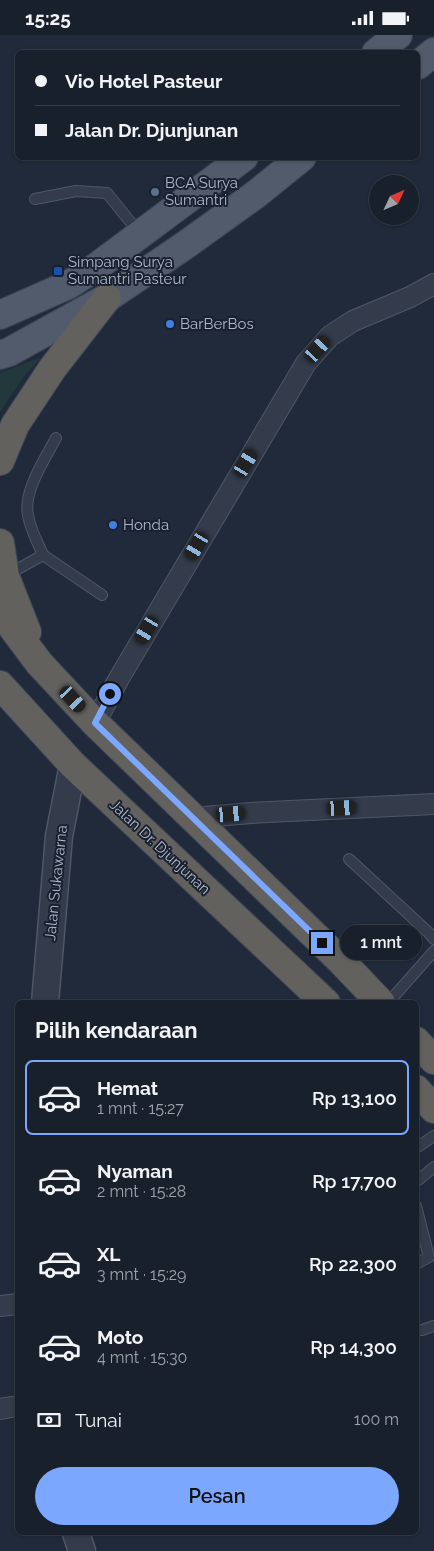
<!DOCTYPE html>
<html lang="id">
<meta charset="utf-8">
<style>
:root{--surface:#18202c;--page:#252d38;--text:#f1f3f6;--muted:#9fa3a9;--line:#363e48;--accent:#7ca7ff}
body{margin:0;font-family:Raleway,sans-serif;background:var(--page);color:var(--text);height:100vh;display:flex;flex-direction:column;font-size:19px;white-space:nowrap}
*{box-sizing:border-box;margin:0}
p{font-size:16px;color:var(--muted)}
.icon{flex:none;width:28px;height:28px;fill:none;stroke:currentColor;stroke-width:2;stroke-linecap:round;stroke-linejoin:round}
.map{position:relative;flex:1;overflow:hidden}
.details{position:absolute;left:15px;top:965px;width:404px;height:535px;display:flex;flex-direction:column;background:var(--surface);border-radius:8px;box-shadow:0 1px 4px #0004,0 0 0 1px var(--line)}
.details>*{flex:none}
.top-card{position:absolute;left:15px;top:15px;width:405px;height:110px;border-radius:8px;box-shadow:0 1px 4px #0004,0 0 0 1px var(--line);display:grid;align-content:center;height:110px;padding:0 20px;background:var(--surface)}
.needle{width:32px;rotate:46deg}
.controls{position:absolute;left:369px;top:140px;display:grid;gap:10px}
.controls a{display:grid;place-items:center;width:50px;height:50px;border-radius:50%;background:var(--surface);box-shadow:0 1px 4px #0004,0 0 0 1px var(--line);font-size:25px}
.end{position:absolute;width:22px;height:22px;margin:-11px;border:6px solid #7ca7ff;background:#111;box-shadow:0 0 0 2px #111}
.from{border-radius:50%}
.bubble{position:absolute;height:35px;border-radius:18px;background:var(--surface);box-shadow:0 1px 4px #0004,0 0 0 1px var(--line);font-size:16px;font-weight:600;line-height:35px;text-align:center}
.car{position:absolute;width:15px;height:30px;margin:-15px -8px;border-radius:6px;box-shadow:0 0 4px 1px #0007;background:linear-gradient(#222 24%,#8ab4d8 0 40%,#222 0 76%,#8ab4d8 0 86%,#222 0)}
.top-card b{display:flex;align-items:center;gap:18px;height:48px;font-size:19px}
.top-card b+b{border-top:1px solid var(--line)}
.top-card i{width:12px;height:12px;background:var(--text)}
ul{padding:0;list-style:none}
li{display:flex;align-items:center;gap:15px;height:75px;margin:0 10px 8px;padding:0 10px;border:2px solid transparent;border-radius:8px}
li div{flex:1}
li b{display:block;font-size:19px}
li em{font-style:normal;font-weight:600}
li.on{border-color:var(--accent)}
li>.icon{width:45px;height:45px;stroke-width:1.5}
h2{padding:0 20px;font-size:22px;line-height:60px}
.pay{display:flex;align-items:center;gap:12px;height:55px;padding:0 20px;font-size:19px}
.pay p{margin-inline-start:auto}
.primary-button{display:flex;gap:10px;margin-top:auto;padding:10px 20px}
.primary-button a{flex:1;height:58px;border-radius:30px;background:var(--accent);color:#111;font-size:20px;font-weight:600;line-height:58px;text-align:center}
.status{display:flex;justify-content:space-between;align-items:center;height:35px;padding:0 25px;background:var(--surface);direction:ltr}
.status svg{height:14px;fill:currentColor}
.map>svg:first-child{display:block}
.green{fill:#22383c}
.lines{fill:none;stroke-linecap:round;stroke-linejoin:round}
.service-casing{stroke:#4e5766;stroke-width:12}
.minor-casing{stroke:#4e5766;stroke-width:22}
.tertiary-casing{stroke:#4e5766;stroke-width:29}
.primary-casing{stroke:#3d4555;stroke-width:30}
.trunk-casing{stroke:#3e4756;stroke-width:30}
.service{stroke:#343c4b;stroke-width:10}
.minor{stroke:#343c4b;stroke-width:20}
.tertiary{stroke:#343c4b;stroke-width:26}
.primary{stroke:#515b6c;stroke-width:28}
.trunk{stroke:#62615e;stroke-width:28}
.route{stroke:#7ca7ff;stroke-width:6}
.service-dot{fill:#5c6f8a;stroke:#192130;stroke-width:2}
.transit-dot{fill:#1a4fb4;stroke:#192130;stroke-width:2}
.shop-dot{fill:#3f7fe0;stroke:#192130;stroke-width:2}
.labels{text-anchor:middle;stroke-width:4;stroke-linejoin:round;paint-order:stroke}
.poi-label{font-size:15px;fill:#aeb7c8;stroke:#192130;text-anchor:start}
.street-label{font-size:15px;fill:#aeb7c8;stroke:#192130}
</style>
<div class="status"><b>15:25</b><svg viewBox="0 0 49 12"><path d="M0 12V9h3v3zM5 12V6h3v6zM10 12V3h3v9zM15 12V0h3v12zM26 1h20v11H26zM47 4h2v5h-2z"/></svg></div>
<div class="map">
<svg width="434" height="1516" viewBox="0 0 434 1516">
<rect width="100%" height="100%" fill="#202a3b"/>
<path class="green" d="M41 322 23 343 0 377V338Z"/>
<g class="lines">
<g class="service-casing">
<g id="service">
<path d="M35 164 76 156 107 158 140 199"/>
<path d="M43 520C38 508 30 494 28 480 23 456 45 424 56 403"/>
<path d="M7 540 43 520 102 560"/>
<path d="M349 824 428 897 434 904"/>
<path d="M388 968 434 916"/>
<path d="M416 1113 434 1101"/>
<path d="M416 1147 434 1132"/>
<path d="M416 1171 429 1222 416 1229"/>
<path d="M416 1295H422L434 1291"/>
</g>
</g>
<g class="minor-casing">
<g id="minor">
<path d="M95 688 118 645 306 328 330 301 353 286 410 262 434 249"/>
<path d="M192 783 251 778 434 769"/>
<path d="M0 1271 18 1269"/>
<path d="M0 1374 18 1371"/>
</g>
</g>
<g class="tertiary-casing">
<g id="tertiary">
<path d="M45 968 59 801 73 730"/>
<path d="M76 1498 82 1516"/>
</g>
</g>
<g class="primary-casing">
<g id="primary">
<path d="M376 18 398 0"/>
<path d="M418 30 434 17"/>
<path d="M0 280 68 250 95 233 244 122"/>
<path d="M0 320 9 317 107 263 184 211 255 160 302 122"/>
</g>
</g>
<g class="trunk-casing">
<g id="trunk">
<path d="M0 426 15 390 52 334 107 263"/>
<path d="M0 508 5 541 27 597"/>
<path d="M0 576 39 628 95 688 342 927 381 968"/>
<path d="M0 650 73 730 326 968"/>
<path d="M416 1006 434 1025"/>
<path d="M416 1054 434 1074"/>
</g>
</g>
<use href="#service" class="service"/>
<use href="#minor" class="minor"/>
<use href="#tertiary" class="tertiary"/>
<use href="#primary" class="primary"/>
<use href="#trunk" class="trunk"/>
</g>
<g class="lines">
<path class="route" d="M110 659 95 688 322 908"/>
</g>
<circle class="service-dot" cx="155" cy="157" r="5"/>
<rect class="transit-dot" x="53" y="231" width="10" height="10" rx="2.5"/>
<g class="shop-dot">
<circle cx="170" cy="289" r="5"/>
<circle cx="113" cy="490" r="5"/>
</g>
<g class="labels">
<g class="poi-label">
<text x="165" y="153">BCA Surya<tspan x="165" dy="17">Sumantri</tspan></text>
<text x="68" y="232">Simpang Surya<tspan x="68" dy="17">Sumantri Pasteur</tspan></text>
<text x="180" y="294">BarBerBos</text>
<text x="123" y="495">Honda</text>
</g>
<g class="street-label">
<text transform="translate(160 812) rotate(43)" y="5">Jalan Dr. Djunjunan</text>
<text transform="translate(56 848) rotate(-84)" y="5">Jalan Sukawarna</text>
</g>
</g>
</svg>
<div class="controls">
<a><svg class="needle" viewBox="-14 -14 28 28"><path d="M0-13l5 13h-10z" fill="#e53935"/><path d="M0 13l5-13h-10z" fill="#9fa3a9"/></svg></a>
</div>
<i class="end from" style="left:110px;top:659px"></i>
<i class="end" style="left:322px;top:908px"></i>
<div class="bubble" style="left:340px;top:890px;width:82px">1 mnt</div>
<i class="car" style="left:318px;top:314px;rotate:42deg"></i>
<i class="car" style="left:246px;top:428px;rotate:31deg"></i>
<i class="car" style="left:197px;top:511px;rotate:211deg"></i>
<i class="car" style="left:147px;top:595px;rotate:211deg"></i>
<i class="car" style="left:73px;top:664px;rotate:137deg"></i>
<i class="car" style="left:342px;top:773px;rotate:87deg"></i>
<i class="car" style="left:231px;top:779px;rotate:85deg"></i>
<div class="top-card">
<b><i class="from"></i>Vio Hotel Pasteur</b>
<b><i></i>Jalan Dr. Djunjunan</b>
</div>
<section class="details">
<h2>Pilih kendaraan</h2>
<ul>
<li class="on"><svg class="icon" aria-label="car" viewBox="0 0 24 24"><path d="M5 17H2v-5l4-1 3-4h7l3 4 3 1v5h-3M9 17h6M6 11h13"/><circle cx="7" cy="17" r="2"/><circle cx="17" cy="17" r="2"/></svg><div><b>Hemat</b><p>1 mnt · 15:27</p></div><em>Rp 13,100</em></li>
<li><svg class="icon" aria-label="car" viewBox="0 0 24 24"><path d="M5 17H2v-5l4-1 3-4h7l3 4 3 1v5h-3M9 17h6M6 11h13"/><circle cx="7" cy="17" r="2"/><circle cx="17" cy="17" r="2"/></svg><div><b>Nyaman</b><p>2 mnt · 15:28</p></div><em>Rp 17,700</em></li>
<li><svg class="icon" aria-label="car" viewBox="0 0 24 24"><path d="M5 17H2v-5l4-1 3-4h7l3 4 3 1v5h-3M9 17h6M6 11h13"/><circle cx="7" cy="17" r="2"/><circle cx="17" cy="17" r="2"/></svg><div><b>XL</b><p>3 mnt · 15:29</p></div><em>Rp 22,300</em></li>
<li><svg class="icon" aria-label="car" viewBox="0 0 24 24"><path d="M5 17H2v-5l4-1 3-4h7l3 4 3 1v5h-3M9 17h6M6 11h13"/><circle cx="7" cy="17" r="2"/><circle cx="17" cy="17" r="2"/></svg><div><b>Moto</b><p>4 mnt · 15:30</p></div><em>Rp 14,300</em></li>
</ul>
<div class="pay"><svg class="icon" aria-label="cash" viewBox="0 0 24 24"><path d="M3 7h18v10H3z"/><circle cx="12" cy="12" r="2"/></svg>Tunai<p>100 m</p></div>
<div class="primary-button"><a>Pesan</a></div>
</section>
</div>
